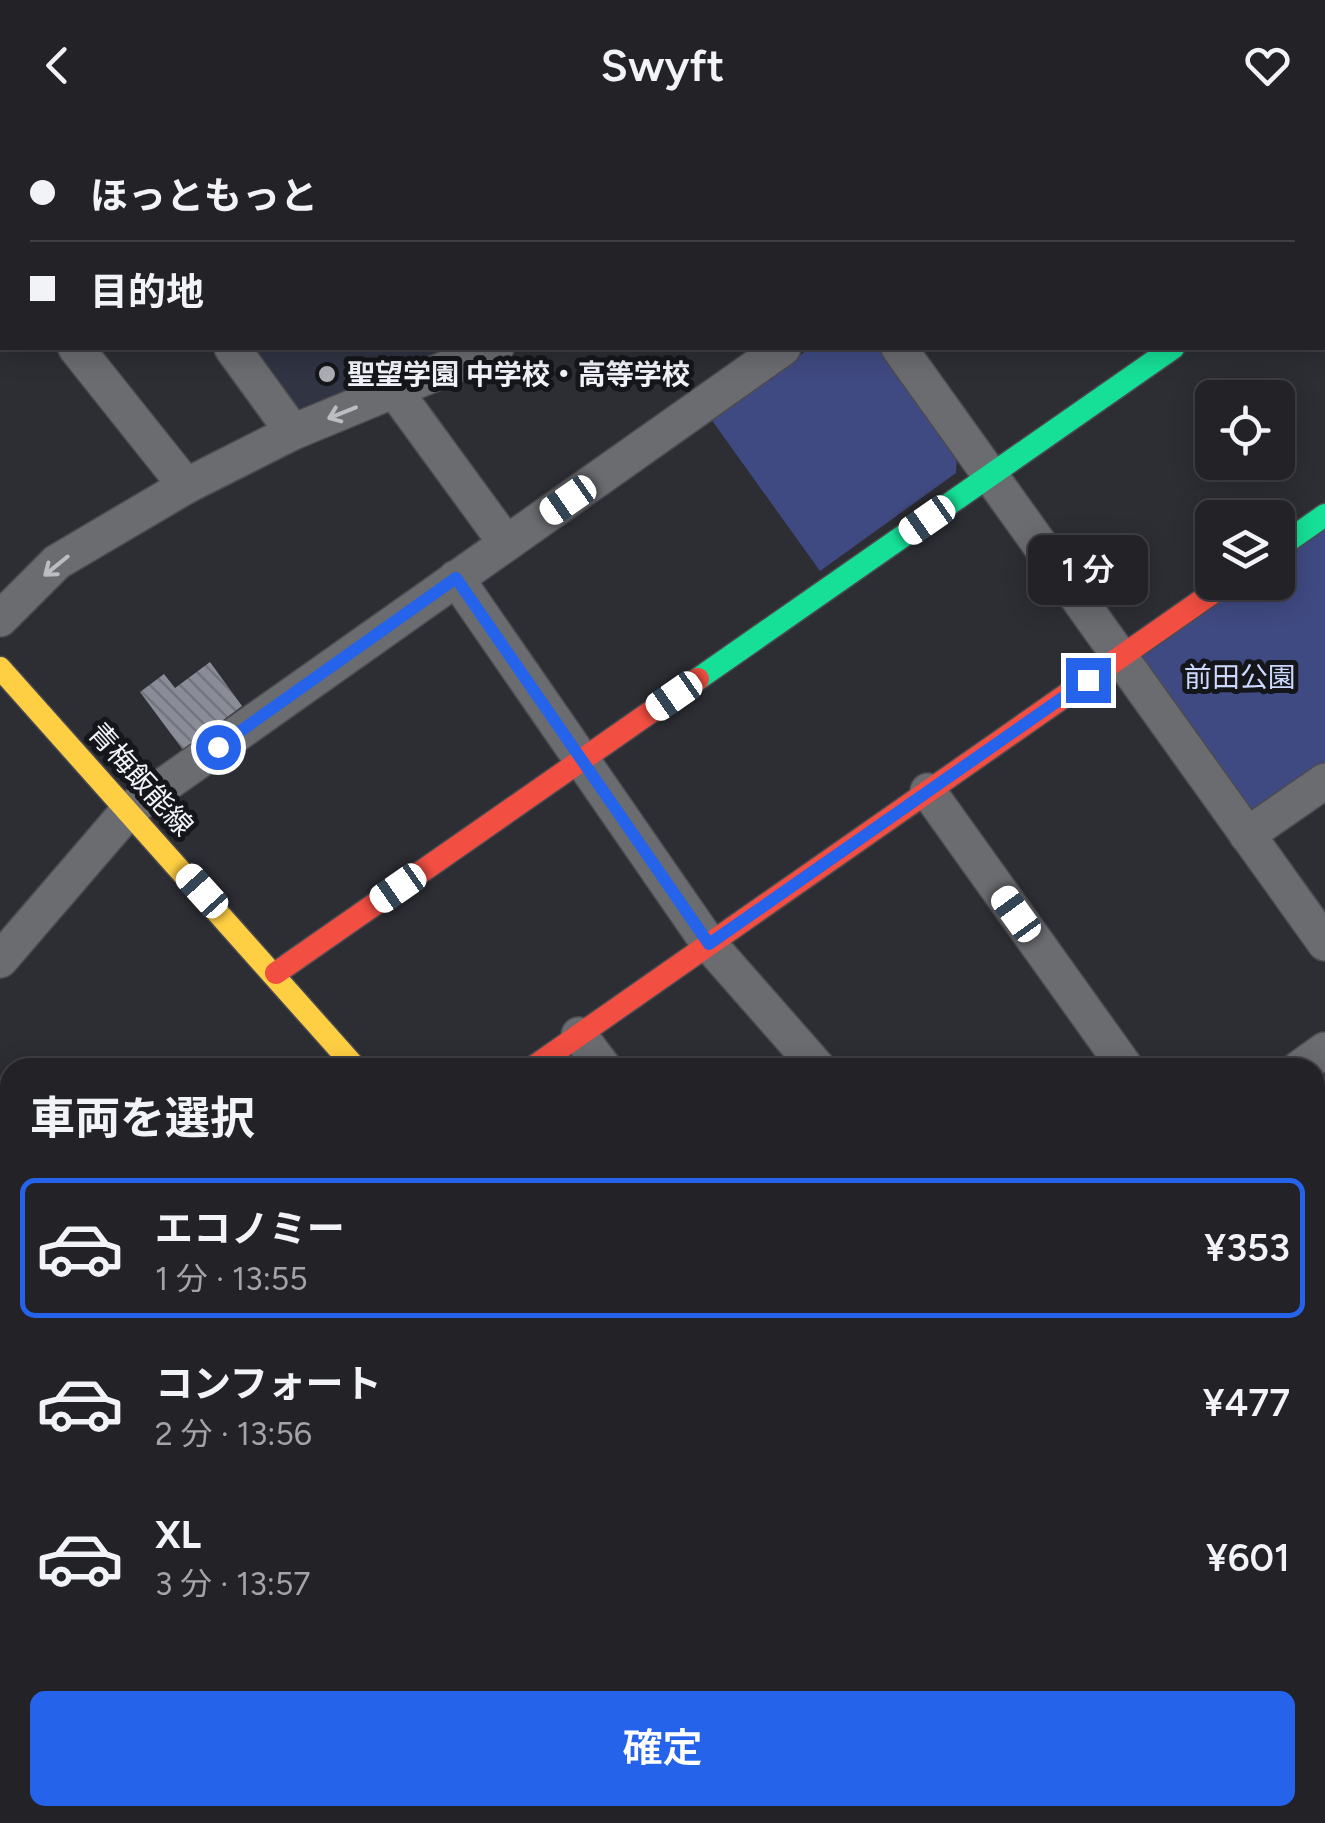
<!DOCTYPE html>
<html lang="ja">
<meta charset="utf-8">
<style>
:root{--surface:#222227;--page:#2e2f33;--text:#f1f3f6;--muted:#a2a4a7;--line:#3f3f44;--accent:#2563eb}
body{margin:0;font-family:Figtree,"Noto Sans JP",sans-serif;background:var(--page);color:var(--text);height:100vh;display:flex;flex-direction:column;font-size:38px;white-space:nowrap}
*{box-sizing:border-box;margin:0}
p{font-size:32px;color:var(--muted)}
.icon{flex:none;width:55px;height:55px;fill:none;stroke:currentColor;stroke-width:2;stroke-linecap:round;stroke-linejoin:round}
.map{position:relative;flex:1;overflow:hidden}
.drawer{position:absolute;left:0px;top:928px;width:1325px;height:768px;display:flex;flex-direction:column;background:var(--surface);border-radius:30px 30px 0 0;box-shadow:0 5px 25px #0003,0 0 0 2px var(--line)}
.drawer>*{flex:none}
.top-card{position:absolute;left:0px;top:0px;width:1325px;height:220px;box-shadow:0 5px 25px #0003,0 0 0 2px var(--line);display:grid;align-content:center;height:220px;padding:0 30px;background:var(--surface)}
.buttons{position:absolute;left:1195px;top:250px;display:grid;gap:20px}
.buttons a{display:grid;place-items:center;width:100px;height:100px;border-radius:15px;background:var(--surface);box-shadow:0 5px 25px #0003,0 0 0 2px var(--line);font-size:50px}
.end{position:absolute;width:45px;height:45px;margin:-22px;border:12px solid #2563eb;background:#fff;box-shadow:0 0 0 5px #fff}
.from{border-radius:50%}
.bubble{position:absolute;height:70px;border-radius:15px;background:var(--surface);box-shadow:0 5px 25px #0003,0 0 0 2px var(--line);font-size:32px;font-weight:600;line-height:70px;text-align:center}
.car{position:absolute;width:30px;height:60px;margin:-30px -15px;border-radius:12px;box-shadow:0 0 8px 2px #0007;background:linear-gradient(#fff 24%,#345 0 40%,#fff 0 76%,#345 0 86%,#fff 0)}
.top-card b{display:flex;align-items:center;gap:35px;height:95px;font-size:38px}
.top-card b+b{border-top:2px solid var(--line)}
.top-card i{width:25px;height:25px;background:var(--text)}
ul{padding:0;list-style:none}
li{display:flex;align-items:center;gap:30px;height:140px;margin:0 20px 15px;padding:0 10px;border:5px solid transparent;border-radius:15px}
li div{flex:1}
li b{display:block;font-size:38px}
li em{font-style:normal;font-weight:600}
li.current{border-color:var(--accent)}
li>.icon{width:90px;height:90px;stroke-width:1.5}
h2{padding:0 30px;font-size:45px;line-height:120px}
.action{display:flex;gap:20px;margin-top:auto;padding:20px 30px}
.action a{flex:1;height:115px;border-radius:15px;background:var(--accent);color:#fff;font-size:40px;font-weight:600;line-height:115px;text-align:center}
header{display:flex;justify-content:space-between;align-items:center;height:130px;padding:0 30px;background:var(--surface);font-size:45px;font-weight:600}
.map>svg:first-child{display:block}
.built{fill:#303443}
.park{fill:#404a82}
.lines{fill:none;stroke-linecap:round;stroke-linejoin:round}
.stream{stroke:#616fae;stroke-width:10}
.building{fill:url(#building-back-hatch)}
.street-casing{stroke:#4b4b50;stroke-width:38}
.fast-casing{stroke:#4b4b50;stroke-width:25}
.slow-casing{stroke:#4b4b50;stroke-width:25}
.jam-casing{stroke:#4b4b50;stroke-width:25}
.street{stroke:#6b6c70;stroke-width:35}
.fast{stroke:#16e098;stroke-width:22}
.slow{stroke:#ffcf43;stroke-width:22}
.jam{stroke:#f24e42;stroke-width:22}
.rail-casing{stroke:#686a6f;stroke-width:11}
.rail{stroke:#14161a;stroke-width:8;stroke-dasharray:22;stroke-linecap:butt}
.oneway{stroke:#bcbdc3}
.route{stroke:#2563eb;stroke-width:12}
.poi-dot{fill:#adaeb5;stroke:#14161a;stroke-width:4}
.labels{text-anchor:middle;stroke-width:10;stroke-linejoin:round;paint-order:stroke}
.poi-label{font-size:28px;font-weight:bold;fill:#f2f3fa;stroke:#14161a;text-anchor:start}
.park-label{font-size:28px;fill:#cdd8ff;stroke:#14161a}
.street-label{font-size:28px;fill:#f2f3fa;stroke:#14161a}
</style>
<header><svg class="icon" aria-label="back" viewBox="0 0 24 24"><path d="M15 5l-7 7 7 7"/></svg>Swyft<svg class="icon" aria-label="heart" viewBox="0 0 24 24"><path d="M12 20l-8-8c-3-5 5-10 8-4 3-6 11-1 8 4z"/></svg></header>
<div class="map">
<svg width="1325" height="1693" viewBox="0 0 1325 1693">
<defs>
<pattern id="building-back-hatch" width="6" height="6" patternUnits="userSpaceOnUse" patternTransform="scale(2.5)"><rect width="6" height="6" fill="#8a8d98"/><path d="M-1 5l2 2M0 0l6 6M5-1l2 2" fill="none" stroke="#73757d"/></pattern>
</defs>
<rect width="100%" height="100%" fill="#2d2e34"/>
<path class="built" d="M241 218H458L300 282Z"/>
<g class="park">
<path d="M810 218H885L957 321 956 343 820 441 711 289Z"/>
<path d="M1325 385V651L1247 705 1120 527 1228 453 1278 452V418Z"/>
</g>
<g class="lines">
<path class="stream" d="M0 1120 10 1117"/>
</g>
<path class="building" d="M210 532 242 576 183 620 140 562 164 544 175 558Z"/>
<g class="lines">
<g class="street-casing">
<g id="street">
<path d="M76 0 78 2"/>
<path d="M755 2 758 0"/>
<path d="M1088 2 1092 0"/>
<path d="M1322 112 1325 110"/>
<path d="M76 218 186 356"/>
<path d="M232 218 293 302"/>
<path d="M899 218 1325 813"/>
<path d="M395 261 506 413"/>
<path d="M456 448 709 814 818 938"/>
<path d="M0 489 57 432 186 356 293 302 496 218"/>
<path d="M928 661 1126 938"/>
<path d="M1247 705 1325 651"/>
<path d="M0 830 129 680 783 218"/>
<path d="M579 905 604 938"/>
<path d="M1300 938 1325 920"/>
<path d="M1315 1201 1325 1215"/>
<path d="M1315 1300 1325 1297"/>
<path d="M1315 1516 1325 1513"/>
<path d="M0 1599 10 1591"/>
<path d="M1315 1644 1325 1656"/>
<path d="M0 1683 7 1693"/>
<path d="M237 1685 244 1693"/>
<path d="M475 1693 486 1685"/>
<path d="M655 1693 688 1685"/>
<path d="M984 1693 1015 1685"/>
</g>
</g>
<g class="fast-casing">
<g id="fast">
<path d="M1278 418 1325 385"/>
<path d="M698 549 1173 218"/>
<path d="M939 1685 945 1693"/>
</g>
</g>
<g class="slow-casing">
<path id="slow" d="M0 538 356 938"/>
</g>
<g class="jam-casing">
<g id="jam">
<path d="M276 843 698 549"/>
<path d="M532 938 1228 452"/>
<path d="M0 1040 10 1046"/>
<path d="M0 1314 10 1307"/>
</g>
</g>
<use href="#street" class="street"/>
<use href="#fast" class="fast"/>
<use href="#slow" class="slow"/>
<use href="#jam" class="jam"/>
<g class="rail-casing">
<g id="rail">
<path d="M1315 1551 1325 1549"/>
<path d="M1315 1572 1325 1569"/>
<path d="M807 1693 835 1685"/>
<path d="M871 1693 901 1685"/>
</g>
</g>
<use href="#rail" class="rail"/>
</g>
<defs><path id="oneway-shaft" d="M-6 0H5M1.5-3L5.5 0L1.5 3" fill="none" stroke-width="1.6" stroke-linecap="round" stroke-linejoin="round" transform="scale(2.5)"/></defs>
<g class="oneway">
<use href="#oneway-shaft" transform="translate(342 283) rotate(158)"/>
<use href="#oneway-shaft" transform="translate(56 436) rotate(141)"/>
</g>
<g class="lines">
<path class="route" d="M218 617 456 448 709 814 1088 550"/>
</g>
<circle class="poi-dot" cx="327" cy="244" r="10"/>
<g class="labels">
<g class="poi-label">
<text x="347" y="254">聖望学園 中学校・高等学校</text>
</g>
<g class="park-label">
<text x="1240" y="557">前田公園</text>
</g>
<g class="street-label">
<text transform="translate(141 649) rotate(48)" y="10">青梅飯能線</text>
</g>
</g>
</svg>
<div class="buttons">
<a><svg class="icon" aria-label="locate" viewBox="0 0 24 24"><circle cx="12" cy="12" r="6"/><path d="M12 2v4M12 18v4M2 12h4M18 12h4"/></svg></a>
<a><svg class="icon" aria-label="layers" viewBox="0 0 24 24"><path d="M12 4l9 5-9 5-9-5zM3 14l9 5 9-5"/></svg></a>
</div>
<i class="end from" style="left:218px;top:617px"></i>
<i class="end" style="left:1088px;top:550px"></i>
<div class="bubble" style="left:1028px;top:405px;width:120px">1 分</div>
<i class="car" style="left:568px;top:370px;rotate:235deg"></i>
<i class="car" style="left:927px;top:390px;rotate:235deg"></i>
<i class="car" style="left:674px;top:566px;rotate:235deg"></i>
<i class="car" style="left:398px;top:758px;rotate:235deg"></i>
<i class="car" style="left:202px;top:761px;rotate:318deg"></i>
<i class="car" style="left:1016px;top:784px;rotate:324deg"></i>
<div class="top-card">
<b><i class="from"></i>ほっともっと</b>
<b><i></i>目的地</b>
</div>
<section class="drawer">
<h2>車両を選択</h2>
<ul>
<li class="current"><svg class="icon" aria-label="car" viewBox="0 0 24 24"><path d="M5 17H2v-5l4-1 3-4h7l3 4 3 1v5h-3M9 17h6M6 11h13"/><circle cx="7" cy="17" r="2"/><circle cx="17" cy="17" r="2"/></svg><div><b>エコノミー</b><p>1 分 · 13:55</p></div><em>¥353</em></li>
<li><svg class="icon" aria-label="car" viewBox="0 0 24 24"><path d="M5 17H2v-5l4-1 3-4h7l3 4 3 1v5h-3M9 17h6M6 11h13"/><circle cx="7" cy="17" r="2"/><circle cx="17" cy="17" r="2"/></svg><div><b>コンフォート</b><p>2 分 · 13:56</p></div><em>¥477</em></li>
<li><svg class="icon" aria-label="car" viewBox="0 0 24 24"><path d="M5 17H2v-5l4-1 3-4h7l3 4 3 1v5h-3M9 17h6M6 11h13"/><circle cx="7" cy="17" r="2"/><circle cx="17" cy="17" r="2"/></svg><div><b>XL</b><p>3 分 · 13:57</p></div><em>¥601</em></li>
</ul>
<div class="action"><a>確定</a></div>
</section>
</div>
